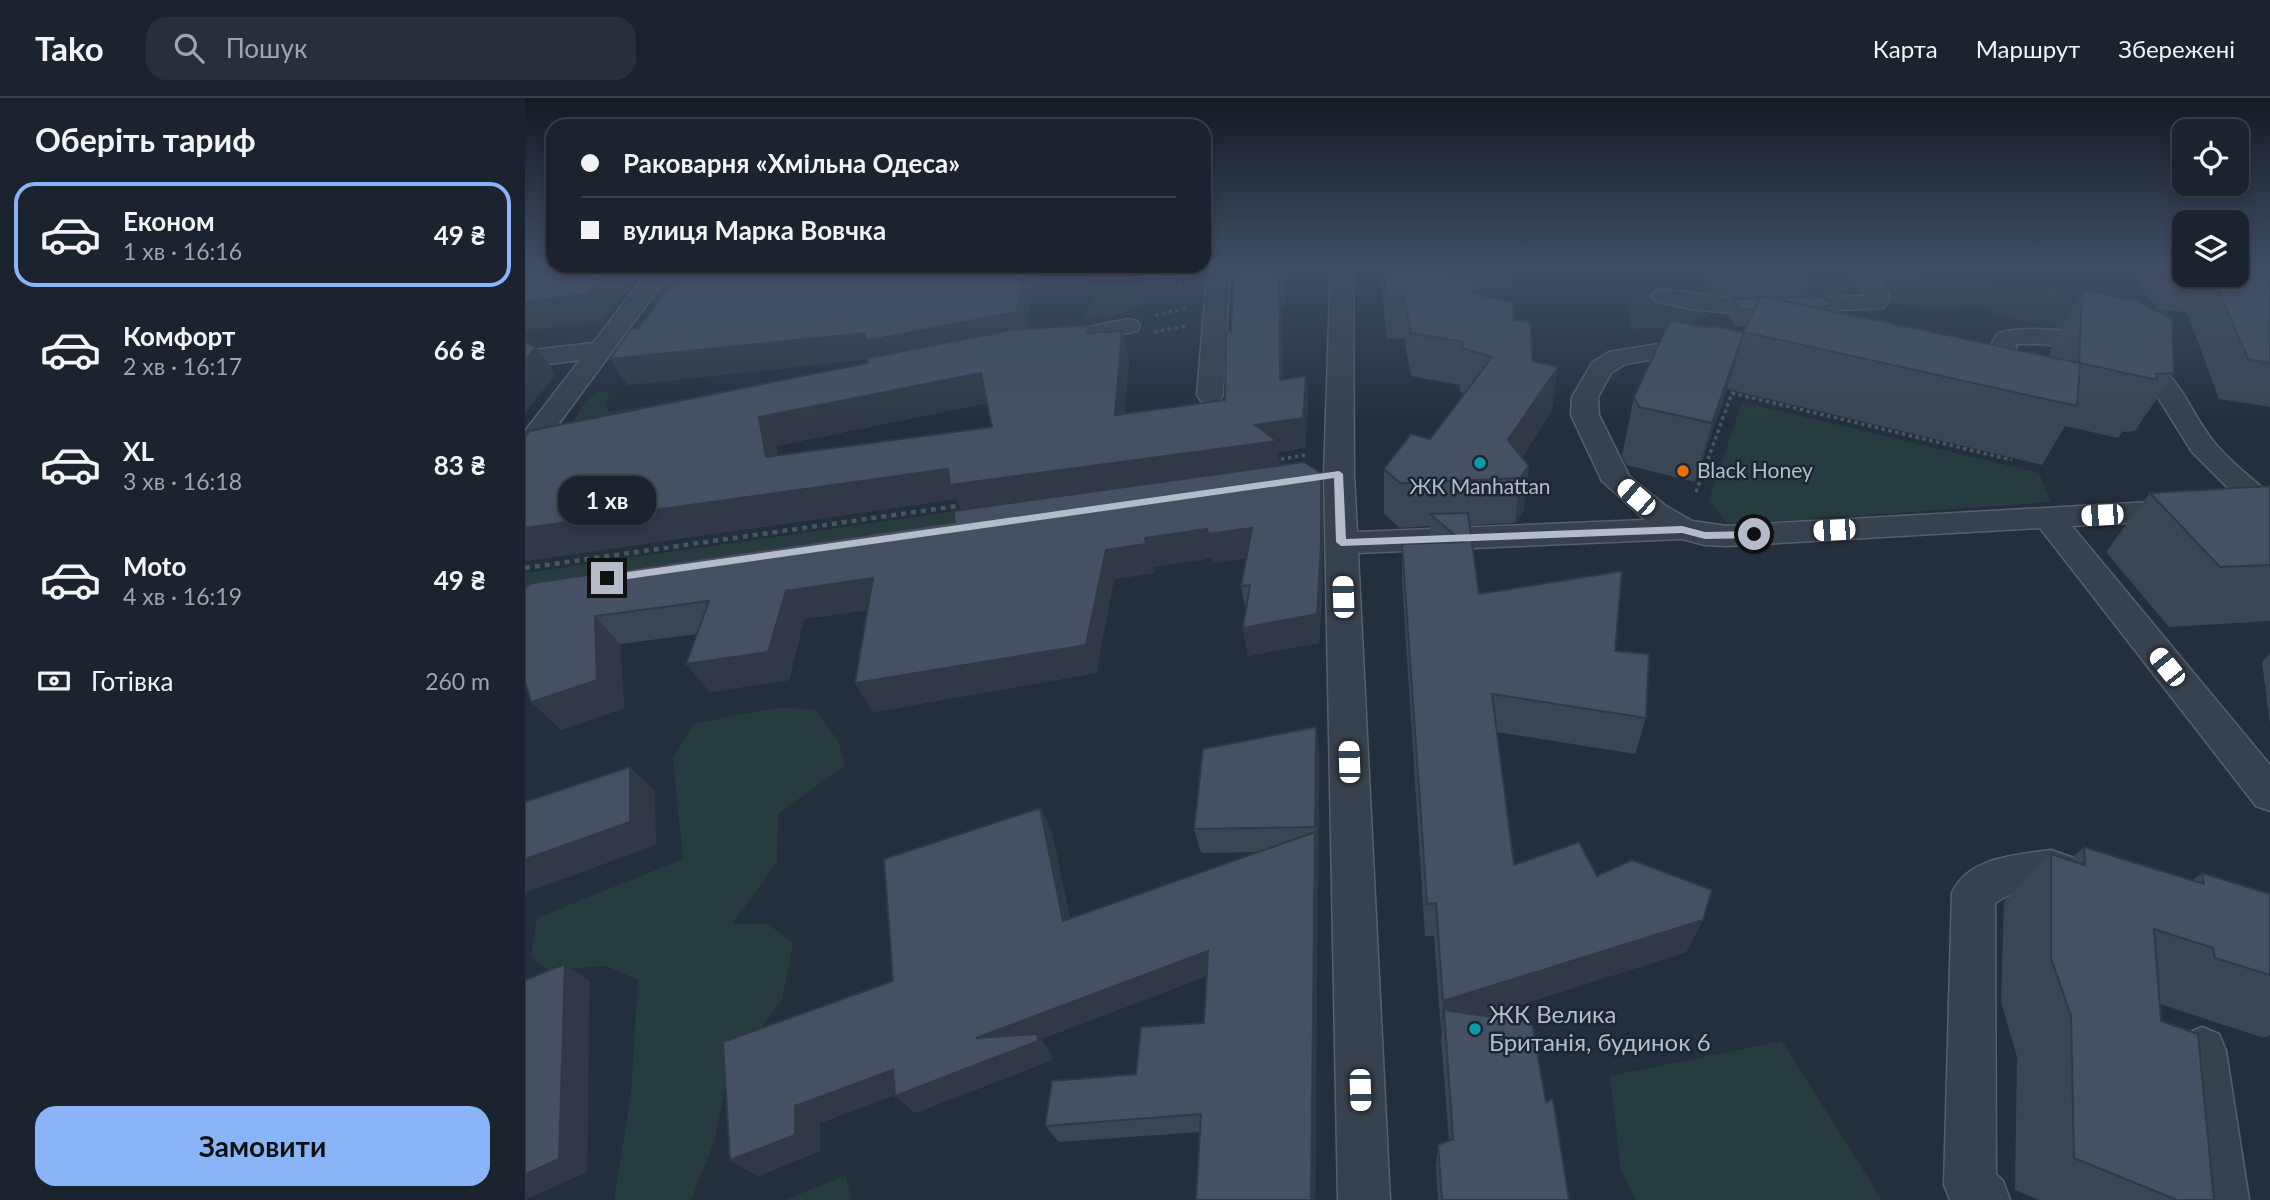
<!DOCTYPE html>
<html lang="uk">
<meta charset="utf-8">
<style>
:root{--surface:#1b232e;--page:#282f3a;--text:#f1f3f6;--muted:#a0a4aa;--line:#39404a;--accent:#8ab4f8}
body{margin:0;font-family:Lato,sans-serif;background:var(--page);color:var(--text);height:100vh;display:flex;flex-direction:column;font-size:26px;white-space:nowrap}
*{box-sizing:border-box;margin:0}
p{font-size:23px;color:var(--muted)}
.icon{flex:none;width:38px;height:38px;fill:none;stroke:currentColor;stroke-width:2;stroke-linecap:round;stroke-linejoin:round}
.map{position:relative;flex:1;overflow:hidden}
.sheet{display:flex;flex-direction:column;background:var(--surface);width:525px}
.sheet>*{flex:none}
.banner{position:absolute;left:21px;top:21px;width:665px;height:154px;border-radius:21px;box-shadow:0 4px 10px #0003,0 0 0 2px var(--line);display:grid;align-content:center;height:154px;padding:0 35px;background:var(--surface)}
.controls{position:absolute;left:1647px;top:21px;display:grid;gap:14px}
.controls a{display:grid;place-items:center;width:77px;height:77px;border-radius:14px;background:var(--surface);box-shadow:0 4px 10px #0003,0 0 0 2px var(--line);font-size:35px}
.end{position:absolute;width:32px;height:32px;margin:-16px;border:9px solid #b4bcc9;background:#111;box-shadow:0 0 0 4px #111}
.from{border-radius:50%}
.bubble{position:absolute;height:49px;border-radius:21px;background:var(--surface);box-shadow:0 4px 10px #0003,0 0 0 2px var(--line);font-size:23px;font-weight:700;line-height:49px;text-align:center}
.car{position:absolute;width:21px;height:42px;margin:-21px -10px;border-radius:9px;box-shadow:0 0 5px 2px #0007;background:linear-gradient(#fff 24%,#345 0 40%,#fff 0 76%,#345 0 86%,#fff 0)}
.banner b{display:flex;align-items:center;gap:24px;height:66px;font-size:26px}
.banner b+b{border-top:2px solid var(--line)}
.banner i{width:18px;height:18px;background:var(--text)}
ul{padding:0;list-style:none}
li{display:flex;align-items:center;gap:21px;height:105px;margin:0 14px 10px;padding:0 21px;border:4px solid transparent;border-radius:21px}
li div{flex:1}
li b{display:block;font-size:26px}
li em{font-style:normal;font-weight:700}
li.active{border-color:var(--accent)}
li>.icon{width:63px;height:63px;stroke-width:1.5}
h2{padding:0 35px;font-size:32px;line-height:84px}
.pay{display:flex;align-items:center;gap:18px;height:77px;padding:0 35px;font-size:26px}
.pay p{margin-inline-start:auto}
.action{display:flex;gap:14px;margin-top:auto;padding:14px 35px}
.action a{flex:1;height:80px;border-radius:21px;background:var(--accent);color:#111;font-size:28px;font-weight:700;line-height:80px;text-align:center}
header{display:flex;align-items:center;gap:42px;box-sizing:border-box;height:98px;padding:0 35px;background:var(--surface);border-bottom:2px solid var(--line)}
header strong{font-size:33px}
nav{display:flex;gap:38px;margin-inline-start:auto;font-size:24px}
.search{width:490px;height:63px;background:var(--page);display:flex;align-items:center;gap:18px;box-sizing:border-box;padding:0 24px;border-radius:21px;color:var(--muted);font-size:26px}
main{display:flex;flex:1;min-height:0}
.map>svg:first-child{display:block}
.green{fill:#263c3f}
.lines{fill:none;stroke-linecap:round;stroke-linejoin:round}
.minor-casing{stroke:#565f6c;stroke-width:3}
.path-far1{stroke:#44595c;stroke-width:3.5;stroke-dasharray:3.5 3.5;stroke-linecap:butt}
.path{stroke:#44595c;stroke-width:4.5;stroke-dasharray:5 5;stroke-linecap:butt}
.minor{fill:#38414e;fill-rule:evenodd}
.wall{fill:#3b4654;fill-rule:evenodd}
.shaded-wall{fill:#303945}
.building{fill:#455162;stroke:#303945;stroke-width:2;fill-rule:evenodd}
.route{fill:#b4bcc9}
.culture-dot{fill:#0f9aa8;stroke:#1d2633;stroke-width:2.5}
.food-dot{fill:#e8710a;stroke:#1d2633;stroke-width:2.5}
.labels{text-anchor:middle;stroke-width:5;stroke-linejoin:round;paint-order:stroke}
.poi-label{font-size:21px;fill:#b4bcc9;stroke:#1d2633;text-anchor:start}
.near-poi-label{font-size:24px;fill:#b4bcc9;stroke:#1d2633;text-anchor:start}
</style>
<header>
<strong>Tako</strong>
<div class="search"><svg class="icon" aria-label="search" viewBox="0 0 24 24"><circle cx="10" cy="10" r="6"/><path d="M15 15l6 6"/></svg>Пошук</div>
<nav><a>Карта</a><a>Маршрут</a><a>Збережені</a></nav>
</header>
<main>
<section class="sheet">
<h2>Оберіть тариф</h2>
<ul>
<li class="active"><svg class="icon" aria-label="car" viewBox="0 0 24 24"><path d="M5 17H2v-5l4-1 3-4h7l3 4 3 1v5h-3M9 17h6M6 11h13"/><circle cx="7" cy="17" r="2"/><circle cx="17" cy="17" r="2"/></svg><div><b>Економ</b><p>1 хв · 16:16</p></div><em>49 ₴</em></li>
<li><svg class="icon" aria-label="car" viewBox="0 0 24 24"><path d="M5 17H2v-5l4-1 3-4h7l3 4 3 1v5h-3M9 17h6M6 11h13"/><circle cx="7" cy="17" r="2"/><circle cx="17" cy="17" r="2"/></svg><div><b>Комфорт</b><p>2 хв · 16:17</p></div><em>66 ₴</em></li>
<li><svg class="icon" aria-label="car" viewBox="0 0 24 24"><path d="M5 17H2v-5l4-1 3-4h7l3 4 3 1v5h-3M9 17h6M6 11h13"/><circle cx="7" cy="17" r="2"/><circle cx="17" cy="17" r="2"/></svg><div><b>XL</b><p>3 хв · 16:18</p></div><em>83 ₴</em></li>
<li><svg class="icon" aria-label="car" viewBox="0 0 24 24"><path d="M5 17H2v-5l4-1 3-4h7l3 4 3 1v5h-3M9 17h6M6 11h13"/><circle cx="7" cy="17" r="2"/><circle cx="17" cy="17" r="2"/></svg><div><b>Moto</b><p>4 хв · 16:19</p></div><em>49 ₴</em></li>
</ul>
<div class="pay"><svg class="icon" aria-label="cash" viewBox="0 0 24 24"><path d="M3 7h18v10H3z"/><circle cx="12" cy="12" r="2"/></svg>Готівка<p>260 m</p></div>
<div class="action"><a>Замовити</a></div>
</section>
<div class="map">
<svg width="1745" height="1102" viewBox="0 0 1745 1102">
<rect width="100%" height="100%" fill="#242f3e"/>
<g class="green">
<path d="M1304 166H1337L1353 174 1503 193 1535 190 1558 206 1549 234 1479 219 1456 207 1411 208 1314 204 1191 213 1169 224 1138 230 1106 231 1103 209 1113 197 1300 184 1307 176Z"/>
<path d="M581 171C598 174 608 182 619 195L618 207C599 215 578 224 557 220L567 207 566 173Z"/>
<path d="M72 294 84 295 81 308 83 314 156 302 185 301 47 326 60 304Z"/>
<path d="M1217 304 1514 375 1526 404 1203 427 1184 402Z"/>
<path d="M778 363 781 376 0 487V475Z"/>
<path d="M250 610 290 611 313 643 320 667 253 716 252 764 207 826H243L268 845 257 902 204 972 188 1047 166 1102H89L106 996 113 882 81 868 24 872 6 859 12 820 158 761 148 660 168 626Z"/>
<path d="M1257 943 1357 1102H1111L1096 1073 1085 978Z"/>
<path d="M321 1077 326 1102H260Z"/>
</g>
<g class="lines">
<g class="minor-casing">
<g id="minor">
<path d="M683 166H705L698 297 694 303 685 305 676 303 672 297Z"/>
<path d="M806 166H828L829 376 832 434 1120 422 1077 383 1046 317 1047 299 1067 265 1084 254 1176 239 1185 242 1189 247 1185 252 1100 266 1086 275 1073 299 1074 317 1104 378 1141 408 1167 423 1202 428 1712 399 1667 354 1629 293 1611 275 1595 265 1558 252 1518 246H1491C1491 256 1496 272 1492 281 1486 294 1471 299 1459 296L1455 290 1467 277 1465 248 1473 235C1520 223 1606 239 1641 274 1659 291 1668 316 1683 336 1700 360 1723 377 1745 396V417L1547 428 1745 667V713L1731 708 1515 430 1202 448 1180 447 1157 441 833 455 865 1102H813L799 376Z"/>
<path d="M1320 166H1343L1365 199 1359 210 1215 216 1166 211 1131 203 1127 198 1131 193 1139 191 1215 202 1341 198Z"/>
<path d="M127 168H150L10 358 0 361V333L55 262 0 269V253L68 245Z"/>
<path d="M603 221 612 223 615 228 612 233 525 252 516 249 512 244 516 239Z"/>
<path d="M1526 752 1569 767 1575 780 1569 793C1544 803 1546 791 1525 790 1506 789 1485 795 1470 805L1471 1076 1478 1083 1485 1102H1425L1419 1087 1427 795C1443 759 1491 757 1526 752Z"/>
<path d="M1677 929 1694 936 1701 953 1724 1102H1672L1653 953 1660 936Z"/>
</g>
</g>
<g class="path-far1">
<path d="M608 168 609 173 622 179 664 177"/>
<path d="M653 178 656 193"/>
<path d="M630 217 663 210"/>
<path d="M629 234 661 228"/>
<path d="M749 362 782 357"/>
<path d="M1171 394 1207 295 1487 362"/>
</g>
<path class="path" d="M0 470 439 407"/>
<use href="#minor" class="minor"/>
</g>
<g class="wall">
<path d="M709 166H761L762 183H759L760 207H757L758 281 781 278 783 307 780 350 753 354 755 367 798 404V475L794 545 723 558 718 530 721 513 716 488 721 460 688 465 687 460 628 469 629 475 589 481 571 575 348 614 330 585 343 512 279 521 264 582 185 594 161 566 172 536 95 546 99 610 36 632 0 490 430 424 436 412 431 401 0 463V339L343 265 342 261 102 287 113 231 143 190 131 170 133 168H513L501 231 563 227 565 235 604 262 599 316 700 302 706 233ZM462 305 467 329 253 358 251 348Z"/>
<path d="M854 166H989L987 190 949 191V196L989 222 1027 313 997 359 999 412 990 425 945 427 954 496 1090 553 1121 620 1110 656 972 634 989 767 1072 778 1178 822 1161 854 961 918 1021 1004 1044 1102H913L911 1069 913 1047 924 1043 916 940 917 933H916L909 838H900L877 484V446L904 445 905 428 875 430 859 416V371L905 341 940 295 935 294V287L886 278 879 240 862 241Z"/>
<path d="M1174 166H1281L1288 176 1281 197 1238 199 1307 208 1305 213 1525 259 1526 249 1557 192 1649 275 1610 333 1597 334 1593 340 1540 328 1517 367 1202 291 1170 384 1101 367 1097 358 1109 299 1187 230 1219 234 1221 228 1210 229 1204 218 1209 201 1234 200 1235 199H1215L1192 196Z"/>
<path d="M1600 166H1659V177H1712L1745 166V309L1694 301 1662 214 1632 212Z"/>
<path d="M614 168H648L615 171Z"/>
<path d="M1745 388V523L1644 529 1581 454 1625 395Z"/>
<path d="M1745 555V626L1737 564Z"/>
<path d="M794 654 790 1102H671L675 1034 534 1044 520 1028 611 976 679 925 682 878 516 941 526 955 527 962 390 1015 370 997 295 1025V1053L233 1078 205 1062 368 883 515 710 527 734 545 821 735 754 676 755 669 731Z"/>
<path d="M1559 749 1668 782 1677 775 1745 796V937L1739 940 1635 906 1636 923 1689 1102H1514L1490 1092 1492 959 1476 904 1479 804 1526 756 1545 762Z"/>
</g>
<g class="shaded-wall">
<path d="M757 166 759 183 760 207 757 180Z"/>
<path d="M78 168H109L113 176 79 222 0 233V204Z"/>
<path d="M501 168H513L499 239 348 261 102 287 85 261Z"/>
<path d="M754 180 757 207 758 311 755 282Z"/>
<path d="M597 233 604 262 597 347 590 317Z"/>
<path d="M1219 234 1202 291 1170 384 1187 325Z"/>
<path d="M11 249 31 276 0 315V263Z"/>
<path d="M1033 269 1027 313 982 381 983 342Z"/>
<path d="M456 275 466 304 251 348 258 389 241 359 234 319Z"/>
<path d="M781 278 783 307 780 350 753 354 755 373 438 417 431 401 0 463V430L730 327Z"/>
<path d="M1004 368 999 412 990 425 995 380Z"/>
<path d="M796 375 798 404V475L794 545 723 558 718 530Z"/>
<path d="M727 430 731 459 688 465 687 460 628 469 629 475 589 481 571 575 348 614 330 585 581 452 620 440 682 431Z"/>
<path d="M348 480 364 509 279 521 264 582 185 594 161 566 261 493Z"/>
<path d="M70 518 95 546 99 610 36 632 6 604Z"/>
<path d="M791 629 794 654 793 752 790 729Z"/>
<path d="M105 669 130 693 131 747 0 795V761Z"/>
<path d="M515 710 527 734 550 845 538 823Z"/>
<path d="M790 734 793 757 790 1102H786Z"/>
<path d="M1178 822 1161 854 920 931 919 912 917 933H916L918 903Z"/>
<path d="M683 853 690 875 516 941 526 955 527 962 390 1015 370 998 451 940Z"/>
<path d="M40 866 65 883 62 1074 0 1102V1076Z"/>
<path d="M368 972 388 990 295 1025V1053L233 1078 205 1062 270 1008Z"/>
</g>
<g class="building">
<path d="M0 166H28V168H84L62 196 0 204Z"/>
<path d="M709 166H757V180H754L755 282 781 278 778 320 730 327 752 343 425 387 423 371 0 430V339L4 333 343 265 342 260 486 232 563 227 562 235 597 233 590 317 700 302 701 234 706 233ZM456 275 467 329 241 359 234 319Z"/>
<path d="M858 166H900L950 182 948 196 988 204 989 222 1006 224 1007 263 1033 269 983 342 1004 368 995 380 875 385 859 371 886 336 905 341 967 259 937 250 938 244 886 235 879 198 861 199Z"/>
<path d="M1192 166H1281L1288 176 1221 178 1197 174Z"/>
<path d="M1650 166H1659V174H1655Z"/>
<path d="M1712 166H1745V265L1723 261 1687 177H1712Z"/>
<path d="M133 168H158L131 170Z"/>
<path d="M160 168H501L491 214 341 243 339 235 85 261 106 231H113Z"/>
<path d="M1557 192 1612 203 1647 221 1649 275 1631 276 1632 282 1555 265 1552 308 1219 234 1235 198 1554 265Z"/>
<path d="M1300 199 1307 208 1288 209 1245 200Z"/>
<path d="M1234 200 1229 211 1215 212 1209 201Z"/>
<path d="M1145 222 1187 230 1188 228 1219 234 1187 325 1114 309 1109 299Z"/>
<path d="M0 245 11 249 0 263Z"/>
<path d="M779 364 796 375V446L792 516 718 530 725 487 716 488 727 430 683 436 682 431 620 440 621 446 581 452 561 547 330 585 348 480 261 493 243 554 161 566 184 503 70 518 72 582 6 604 0 583V490L8 485 430 424 429 413Z"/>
<path d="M1745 388V467L1695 469 1625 395Z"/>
<path d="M943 415 954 496 1097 473 1090 553 1124 556 1121 620 967 596 989 767 1054 744 1072 778 1107 762 1187 792 1178 822 918 903 911 805 902 806 877 446 938 444 905 416Z"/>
<path d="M791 629 790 729 669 731 678 651Z"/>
<path d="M105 669V724L0 761V704Z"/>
<path d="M515 710 538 823 790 734 786 1102H671L676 1016 520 1028 527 983 611 976 616 929 679 925 683 853 451 940 512 936 513 943 370 998 368 972 270 1008V1037L205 1062 198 944 368 883 359 761Z"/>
<path d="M1559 749 1679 786 1677 775 1745 796V877L1690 860 1688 850 1629 831 1636 923 1673 936 1689 1102H1652L1549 1060 1546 918 1526 860V756L1560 767Z"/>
<path d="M40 866 34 1061 0 1076V882Z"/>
<path d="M919 912 1007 925 1021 1004 1028 1001 1044 1102H917L913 1047 928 1041Z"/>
</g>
<linearGradient id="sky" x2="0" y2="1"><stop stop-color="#141a22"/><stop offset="0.52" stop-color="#3f4d63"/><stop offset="1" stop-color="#3f4d63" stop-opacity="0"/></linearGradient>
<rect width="1745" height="321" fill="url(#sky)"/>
<path class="route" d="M814 373 818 376 821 441 1157 428 1180 434 1229 433 1234 436 1229 440 1180 441 1157 435 816 448 811 444 809 380 82 484 76 480 82 477Z"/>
<g class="culture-dot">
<circle cx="955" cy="365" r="7"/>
<circle cx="950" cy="931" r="7"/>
</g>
<circle class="food-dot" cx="1158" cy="373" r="7"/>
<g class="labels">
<g class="poi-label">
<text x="1172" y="380">Black Honey</text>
<text x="955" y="396" text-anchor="middle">ЖК Manhattan</text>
</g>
<g class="near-poi-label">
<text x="964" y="925">ЖК Велика<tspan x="964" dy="28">Британія, будинок 6</tspan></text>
</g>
</g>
</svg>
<div class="controls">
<a><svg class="icon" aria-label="locate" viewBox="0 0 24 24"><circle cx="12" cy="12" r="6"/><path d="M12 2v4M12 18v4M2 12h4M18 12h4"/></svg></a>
<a><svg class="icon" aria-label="layers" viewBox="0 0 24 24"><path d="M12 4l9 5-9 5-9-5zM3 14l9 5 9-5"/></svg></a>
</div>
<i class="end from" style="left:1229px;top:436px"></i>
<i class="end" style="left:82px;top:480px"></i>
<div class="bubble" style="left:33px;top:378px;width:98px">1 хв</div>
<i class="car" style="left:1111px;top:399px;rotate:311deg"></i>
<i class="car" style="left:1577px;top:417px;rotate:267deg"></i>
<i class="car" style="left:1309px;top:432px;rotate:267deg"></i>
<i class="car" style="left:818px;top:499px;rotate:358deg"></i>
<i class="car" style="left:1642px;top:569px;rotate:321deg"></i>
<i class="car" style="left:824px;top:664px;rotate:358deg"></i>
<i class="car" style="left:835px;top:992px;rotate:178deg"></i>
<div class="banner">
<b><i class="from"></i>Раковарня «Хмільна Одеса»</b>
<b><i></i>вулиця Марка Вовчка</b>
</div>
</div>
</main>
